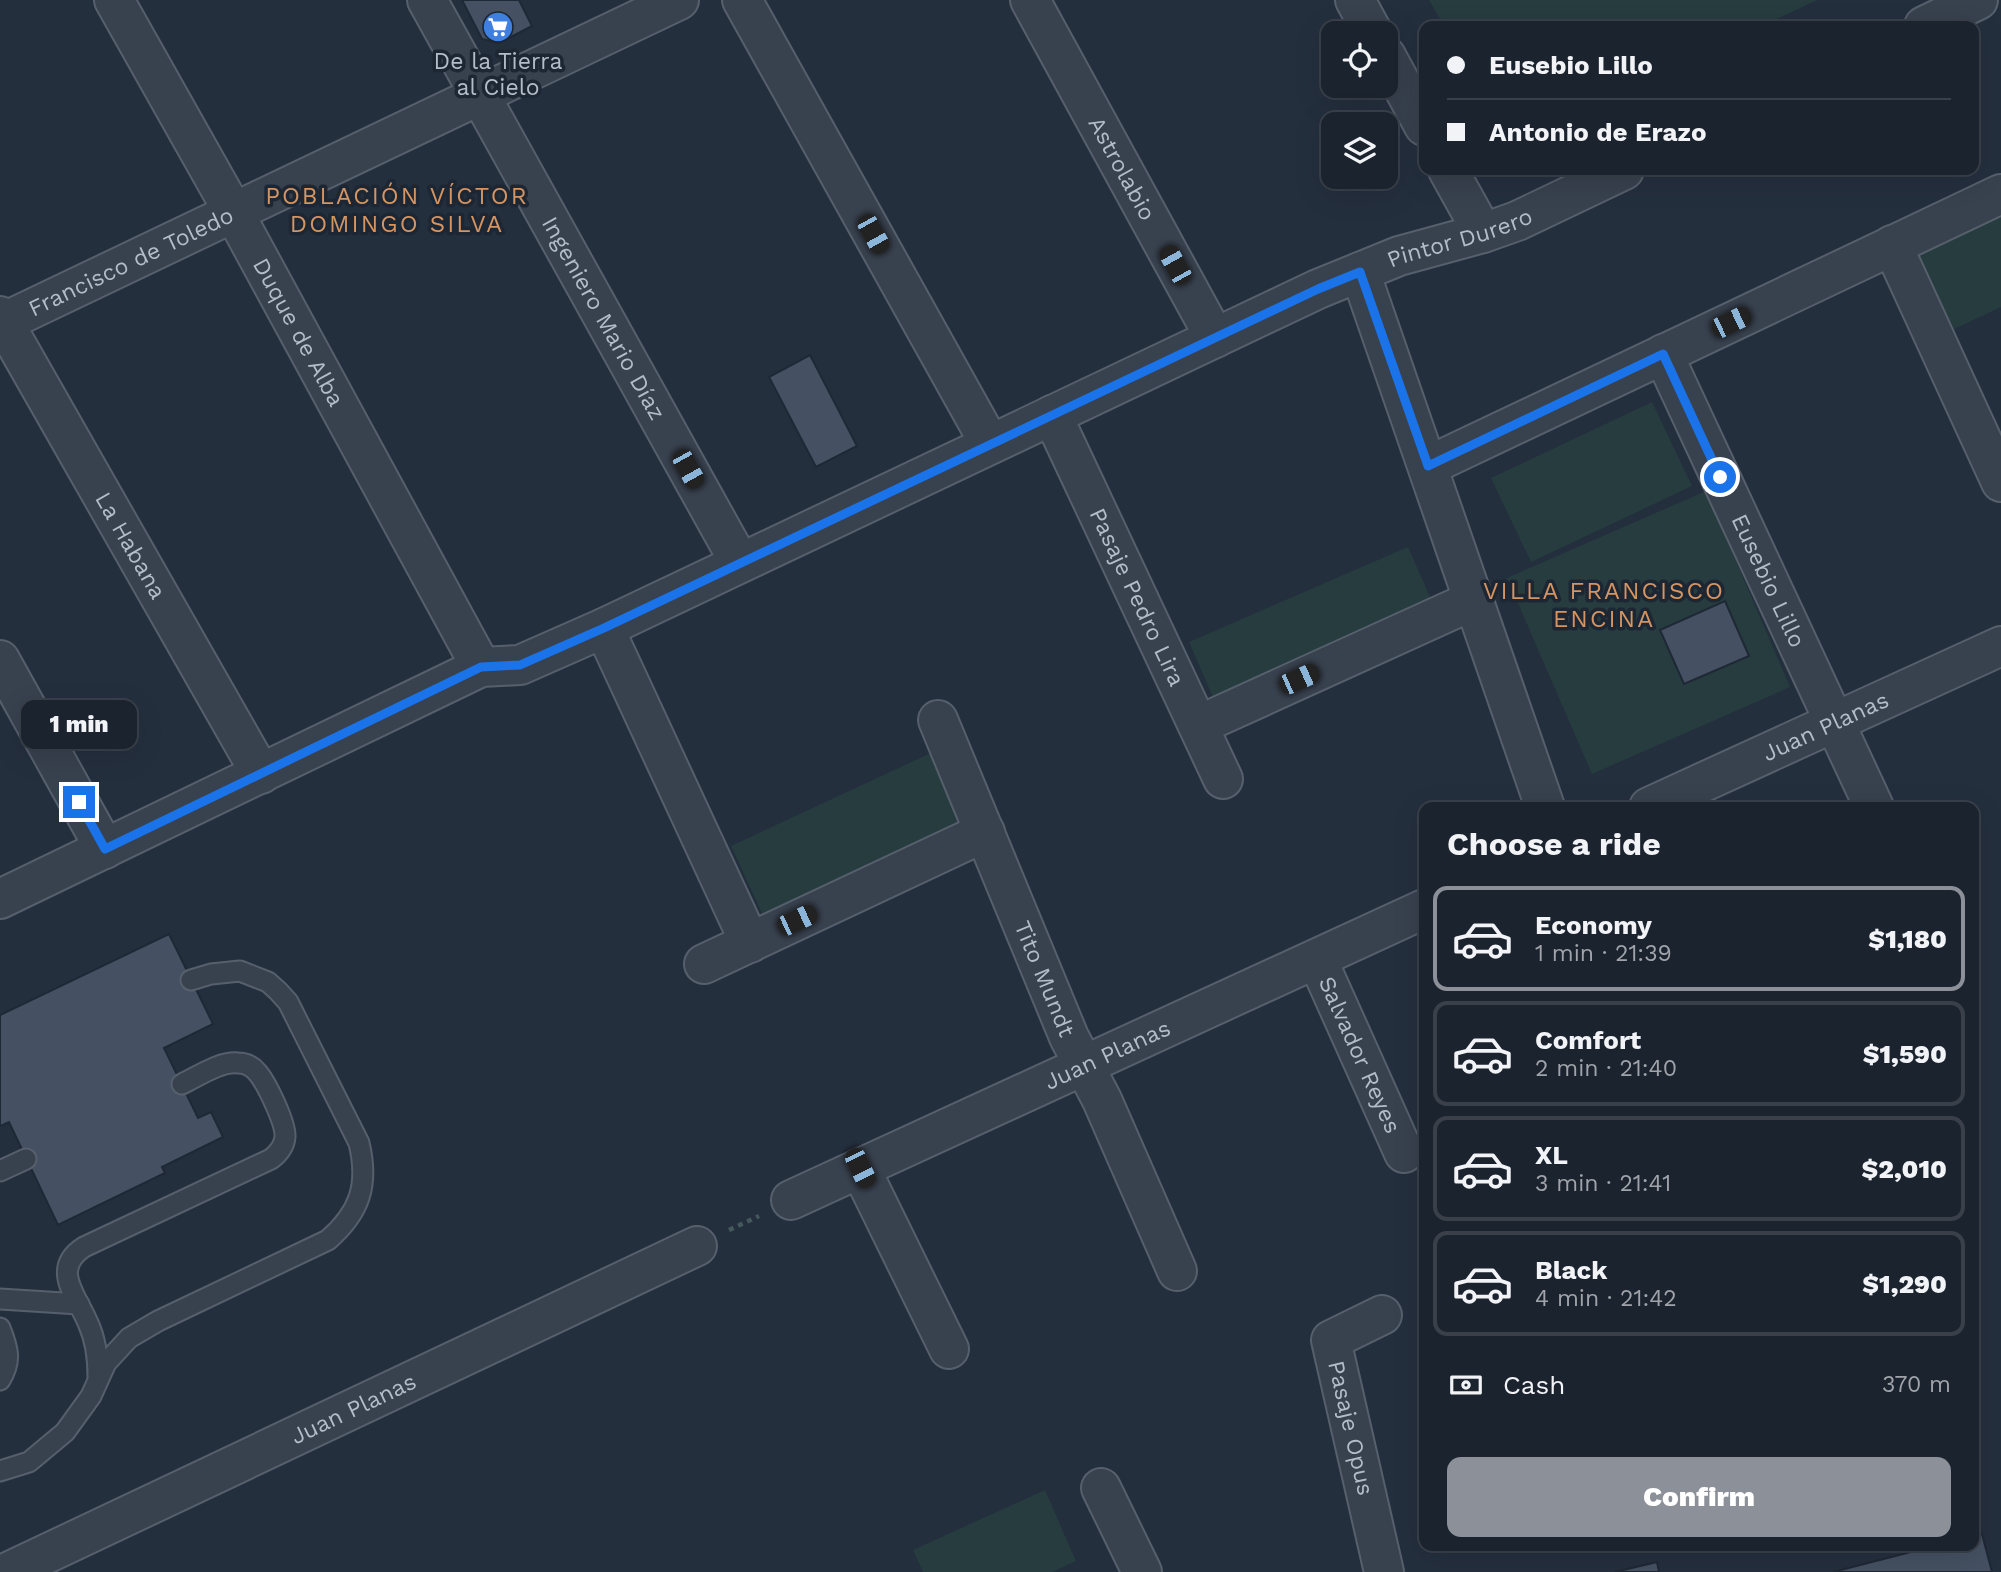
<!DOCTYPE html>
<meta charset="utf-8">
<style>
:root{--surface:#1b232e;--page:#242b36;--text:#f1f3f6;--muted:#a0a4aa;--line:#39404a;--accent:#8c9099}
body{margin:0;font-family:"Work Sans",sans-serif;background:var(--page);color:var(--text);height:100vh;display:flex;flex-direction:column;font-size:26px;white-space:nowrap}
*{box-sizing:border-box;margin:0}
p{font-size:23px;color:var(--muted)}
.icon{flex:none;width:38px;height:38px;fill:none;stroke:currentColor;stroke-width:2;stroke-linecap:round;stroke-linejoin:round}
.map{position:relative;flex:1;overflow:hidden}
.sheet{position:absolute;left:1419px;top:802px;width:560px;height:749px;display:flex;flex-direction:column;background:var(--surface);border-radius:14px;box-shadow:0 7px 28px #0002,0 0 0 2px var(--line)}
.sheet>*{flex:none}
.guide{position:absolute;left:1419px;top:21px;width:560px;height:154px;border-radius:14px;box-shadow:0 7px 28px #0002,0 0 0 2px var(--line);display:grid;align-content:center;height:154px;padding:0 28px;background:var(--surface)}
.buttons{position:absolute;left:1321px;top:21px;display:grid;gap:14px}
.buttons a{display:grid;place-items:center;width:77px;height:77px;border-radius:14px;background:var(--surface);box-shadow:0 7px 28px #0002,0 0 0 2px var(--line);font-size:35px}
.end{position:absolute;width:32px;height:32px;margin:-16px;border:9px solid #1a73e8;background:#fff;box-shadow:0 0 0 4px #fff}
.from{border-radius:50%}
.bubble{position:absolute;height:49px;border-radius:14px;background:var(--surface);box-shadow:0 7px 28px #0002,0 0 0 2px var(--line);font-size:23px;font-weight:800;line-height:49px;text-align:center}
.car{position:absolute;width:21px;height:42px;margin:-21px -10px;border-radius:9px;box-shadow:0 0 5px 2px #0007;background:linear-gradient(#222 24%,#8ab4d8 0 40%,#222 0 76%,#8ab4d8 0 86%,#222 0)}
.guide b{display:flex;align-items:center;gap:24px;height:66px;font-size:26px}
.guide b+b{border-top:2px solid var(--line)}
.guide i{width:18px;height:18px;background:var(--text)}
ul{padding:0;list-style:none}
li{display:flex;align-items:center;gap:21px;height:105px;margin:0 14px 10px;padding:0 14px;border:4px solid var(--line);border-radius:14px}
li div{flex:1}
li b{display:block;font-size:26px}
li em{font-style:normal;font-weight:800}
li.selected{border-color:var(--accent)}
li>.icon{width:63px;height:63px;stroke-width:1.5}
h2{padding:0 28px;font-size:32px;line-height:84px}
.pay{display:flex;align-items:center;gap:18px;height:77px;padding:0 28px;font-size:26px}
.pay p{margin-inline-start:auto}
.cta{display:flex;gap:14px;margin-top:auto;padding:14px 28px}
.cta a{flex:1;height:80px;border-radius:14px;background:var(--accent);color:#fff;font-size:28px;font-weight:800;line-height:80px;text-align:center}
.map>svg:first-child{display:block}
.green{fill:#263c3f}
.building{fill:#455162;stroke:#1f2835;stroke-width:2}
.lines{fill:none;stroke-linecap:round;stroke-linejoin:round}
.lane-casing{stroke:#565f6c;stroke-width:23}
.street-casing{stroke:#565f6c;stroke-width:42}
.path{stroke:#44595c;stroke-width:4.5;stroke-dasharray:5 5;stroke-linecap:butt}
.lane{stroke:#38414e;stroke-width:19}
.street{stroke:#38414e;stroke-width:38}
.route{stroke:#1a73e8;stroke-width:9}
.labels{text-anchor:middle;stroke-width:7;stroke-linejoin:round;paint-order:stroke}
.poi-label{font-size:23px;fill:#b4bcc9;stroke:#1d2633}
.street-label{font-size:23px;fill:#b4bcc9;stroke:#1d2633}
.neighbourhood-label{font-size:24px;letter-spacing:2px;fill:#d59563;stroke:#1d2633}
</style>
<div class="map">
<svg width="2001" height="1572" viewBox="0 0 2001 1572">
<rect width="100%" height="100%" fill="#242f3e"/>
<g class="green">
<path d="M1429 0H1817L1762 26H1444Z"/>
<path d="M2001 214V307L1950 331 1914 255Z"/>
<path d="M1652 402 1692 486 1531 562 1491 478Z"/>
<path d="M1706 491 1790 687 1592 774 1507 578Z"/>
<path d="M1408 547 1434 606 1215 702 1189 642Z"/>
<path d="M933 752 968 828 766 922 731 846Z"/>
<path d="M1045 1490 1076 1561 1052 1572H923L913 1550Z"/>
</g>
<g class="building">
<path d="M462 0H519L532 26 499 43 482 39Z"/>
<path d="M810 355 857 446 816 467 769 377Z"/>
<path d="M1725 601 1749 656 1684 684 1660 630Z"/>
<path d="M169 934 213 1024 164 1048 198 1118 211 1112 223 1137 162 1167 165 1173 58 1225 9 1122 0 1126V1015Z"/>
<path d="M1982 1534 1992 1572H1833L1938 1545H1974V1536Z"/>
<path d="M1657 1562 1659 1572H1615Z"/>
</g>
<g class="lines">
<g class="lane-casing">
<g id="lane">
<path d="M0 1171 26 1159"/>
<path d="M0 1299 79 1304"/>
<path d="M0 1328C8 1348 12 1361 0 1380"/>
<path d="M98 1377C98 1359 96 1340 88 1323 77 1296 50 1269 84 1247L271 1159C279 1153 284 1147 285 1137 286 1123 266 1082 257 1072 252 1066 245 1063 238 1063 220 1061 197 1077 182 1084"/>
<path d="M0 1471 29 1462 65 1432 91 1396 106 1363 129 1338 158 1321 328 1240C360 1212 369 1185 359 1143L288 1002 278 991 268 982 240 971 211 974 191 980"/>
</g>
</g>
<g class="street-casing">
<g id="street">
<path id="s1" d="M114 0 234 213 481 667"/>
<path id="s2" d="M427 0 740 563"/>
<path d="M742 0 990 444"/>
<path id="s3" d="M1030 0 1215 338"/>
<path d="M1355 0 1373 33"/>
<path d="M1924 26 1978 0"/>
<path d="M1386 56 1424 126"/>
<path d="M1448 170 1483 233"/>
<path d="M1892 245 2001 482"/>
<path d="M1360 272 1545 807"/>
<path id="s4" d="M0 316 261 774"/>
<path id="s5" d="M0 324 679 0"/>
<path id="s6" d="M1663 354 1874 807"/>
<path id="s7" d="M1052 415 1223 779"/>
<path d="M1428 466 2001 194"/>
<path d="M604 628 750 943"/>
<path d="M0 660 105 849"/>
<path id="s8" d="M938 720 1069 1037 1102 1100 1177 1271"/>
<path d="M1199 725 1474 600"/>
<path id="s9" d="M1649 807 2001 646"/>
<path id="s10" d="M0 899 481 667 520 665 604 628 1318 289 1399 256 1483 233 1517 221 1624 170"/>
<path id="s11" d="M1317 959 1404 1153"/>
<path d="M704 964 985 832"/>
<path d="M860 1168 949 1349"/>
<path id="s12" d="M791 1200 1424 909"/>
<path id="s13" d="M1382 1315 1331 1340 1384 1572"/>
<path d="M1101 1488 1142 1572"/>
<path id="s14" d="M8 1572 697 1246"/>
</g>
</g>
<path class="path" d="M729 1230 759 1216"/>
<use href="#lane" class="lane"/>
<use href="#street" class="street"/>
</g>
<g class="lines">
<path class="route" d="M79 802 105 849 481 667 520 665 604 628 1318 289 1360 272 1428 466 1663 354 1720 477"/>
</g>
<defs>
<g id="supermarket-disc" transform="scale(1.575)"><circle r="9.5" fill="#3f7fe0" stroke="#1d2633"/><path d="M-6-5.5h2.5l.6 2H6L4.5 2H-2.5L-4.4-4H-6ZM-1.5 3.2a1.3 1.3 0 1 0 .1 0ZM3 3.2a1.3 1.3 0 1 0 .1 0Z" fill="#fff"/></g>
</defs>
<g fill-rule="evenodd">
<use href="#supermarket-disc" x="498" y="27"/>
</g>
<g class="labels">
<g class="poi-label">
<text x="498" y="69">De la Tierra<tspan x="498" dy="26">al Cielo</tspan></text>
</g>
<g class="street-label">
<text dy="8" stroke="none"><textPath href="#s3" startOffset="192">Astrolabio</textPath></text>
<text dy="8" stroke="none"><textPath href="#s10" startOffset="1606">Pintor Durero</textPath></text>
<text dy="8" stroke="none"><textPath href="#s5" startOffset="145">Francisco de Toledo</textPath></text>
<text dy="8" stroke="none"><textPath href="#s2" startOffset="364">Ingeniero Mario Díaz</textPath></text>
<text dy="8" stroke="none"><textPath href="#s1" startOffset="380">Duque de Alba</textPath></text>
<text dy="8" stroke="none"><textPath href="#s4" startOffset="264">La Habana</textPath></text>
<text dy="8" stroke="none"><textPath href="#s6" startOffset="250">Eusebio Lillo</textPath></text>
<text dy="8" stroke="none"><textPath href="#s7" startOffset="201">Pasaje Pedro Lira</textPath></text>
<text dy="8" stroke="none"><textPath href="#s9" startOffset="194">Juan Planas</textPath></text>
<text dy="8" stroke="none"><textPath href="#s8" startOffset="280">Tito Mundt</textPath></text>
<text dy="8" stroke="none"><textPath href="#s12" startOffset="348">Juan Planas</textPath></text>
<text dy="8" stroke="none"><textPath href="#s11" startOffset="105">Salvador Reyes</textPath></text>
<text dy="8" stroke="none"><textPath href="#s14" startOffset="382">Juan Planas</textPath></text>
<text dy="8" stroke="none"><textPath href="#s13" startOffset="147">Pasaje Opus</textPath></text>
</g>
<g class="neighbourhood-label">
<text x="397" y="204">POBLACIÓN VÍCTOR<tspan x="397" dy="28">DOMINGO SILVA</tspan></text>
<text x="1604" y="599">VILLA FRANCISCO<tspan x="1604" dy="28">ENCINA</tspan></text>
</g>
</g>
</svg>
<div class="buttons">
<a><svg class="icon" aria-label="locate" viewBox="0 0 24 24"><circle cx="12" cy="12" r="6"/><path d="M12 2v4M12 18v4M2 12h4M18 12h4"/></svg></a>
<a><svg class="icon" aria-label="layers" viewBox="0 0 24 24"><path d="M12 4l9 5-9 5-9-5zM3 14l9 5 9-5"/></svg></a>
</div>
<i class="end from" style="left:1720px;top:477px"></i>
<i class="end" style="left:79px;top:802px"></i>
<div class="bubble" style="left:21px;top:700px;width:116px">1 min</div>
<i class="car" style="left:873px;top:234px;rotate:151deg"></i>
<i class="car" style="left:1175px;top:265px;rotate:331deg"></i>
<i class="car" style="left:1731px;top:322px;rotate:64deg"></i>
<i class="car" style="left:688px;top:469px;rotate:151deg"></i>
<i class="car" style="left:1299px;top:679px;rotate:66deg"></i>
<i class="car" style="left:797px;top:920px;rotate:65deg"></i>
<i class="car" style="left:860px;top:1168px;rotate:154deg"></i>
<div class="guide">
<b><i class="from"></i>Eusebio Lillo</b>
<b><i></i>Antonio de Erazo</b>
</div>
<section class="sheet">
<h2>Choose a ride</h2>
<ul>
<li class="selected"><svg class="icon" aria-label="car" viewBox="0 0 24 24"><path d="M5 17H2v-5l4-1 3-4h7l3 4 3 1v5h-3M9 17h6M6 11h13"/><circle cx="7" cy="17" r="2"/><circle cx="17" cy="17" r="2"/></svg><div><b>Economy</b><p>1 min · 21:39</p></div><em>$1,180</em></li>
<li><svg class="icon" aria-label="car" viewBox="0 0 24 24"><path d="M5 17H2v-5l4-1 3-4h7l3 4 3 1v5h-3M9 17h6M6 11h13"/><circle cx="7" cy="17" r="2"/><circle cx="17" cy="17" r="2"/></svg><div><b>Comfort</b><p>2 min · 21:40</p></div><em>$1,590</em></li>
<li><svg class="icon" aria-label="car" viewBox="0 0 24 24"><path d="M5 17H2v-5l4-1 3-4h7l3 4 3 1v5h-3M9 17h6M6 11h13"/><circle cx="7" cy="17" r="2"/><circle cx="17" cy="17" r="2"/></svg><div><b>XL</b><p>3 min · 21:41</p></div><em>$2,010</em></li>
<li><svg class="icon" aria-label="car" viewBox="0 0 24 24"><path d="M5 17H2v-5l4-1 3-4h7l3 4 3 1v5h-3M9 17h6M6 11h13"/><circle cx="7" cy="17" r="2"/><circle cx="17" cy="17" r="2"/></svg><div><b>Black</b><p>4 min · 21:42</p></div><em>$1,290</em></li>
</ul>
<div class="pay"><svg class="icon" aria-label="cash" viewBox="0 0 24 24"><path d="M3 7h18v10H3z"/><circle cx="12" cy="12" r="2"/></svg>Cash<p>370 m</p></div>
<div class="cta"><a>Confirm</a></div>
</section>
</div>
